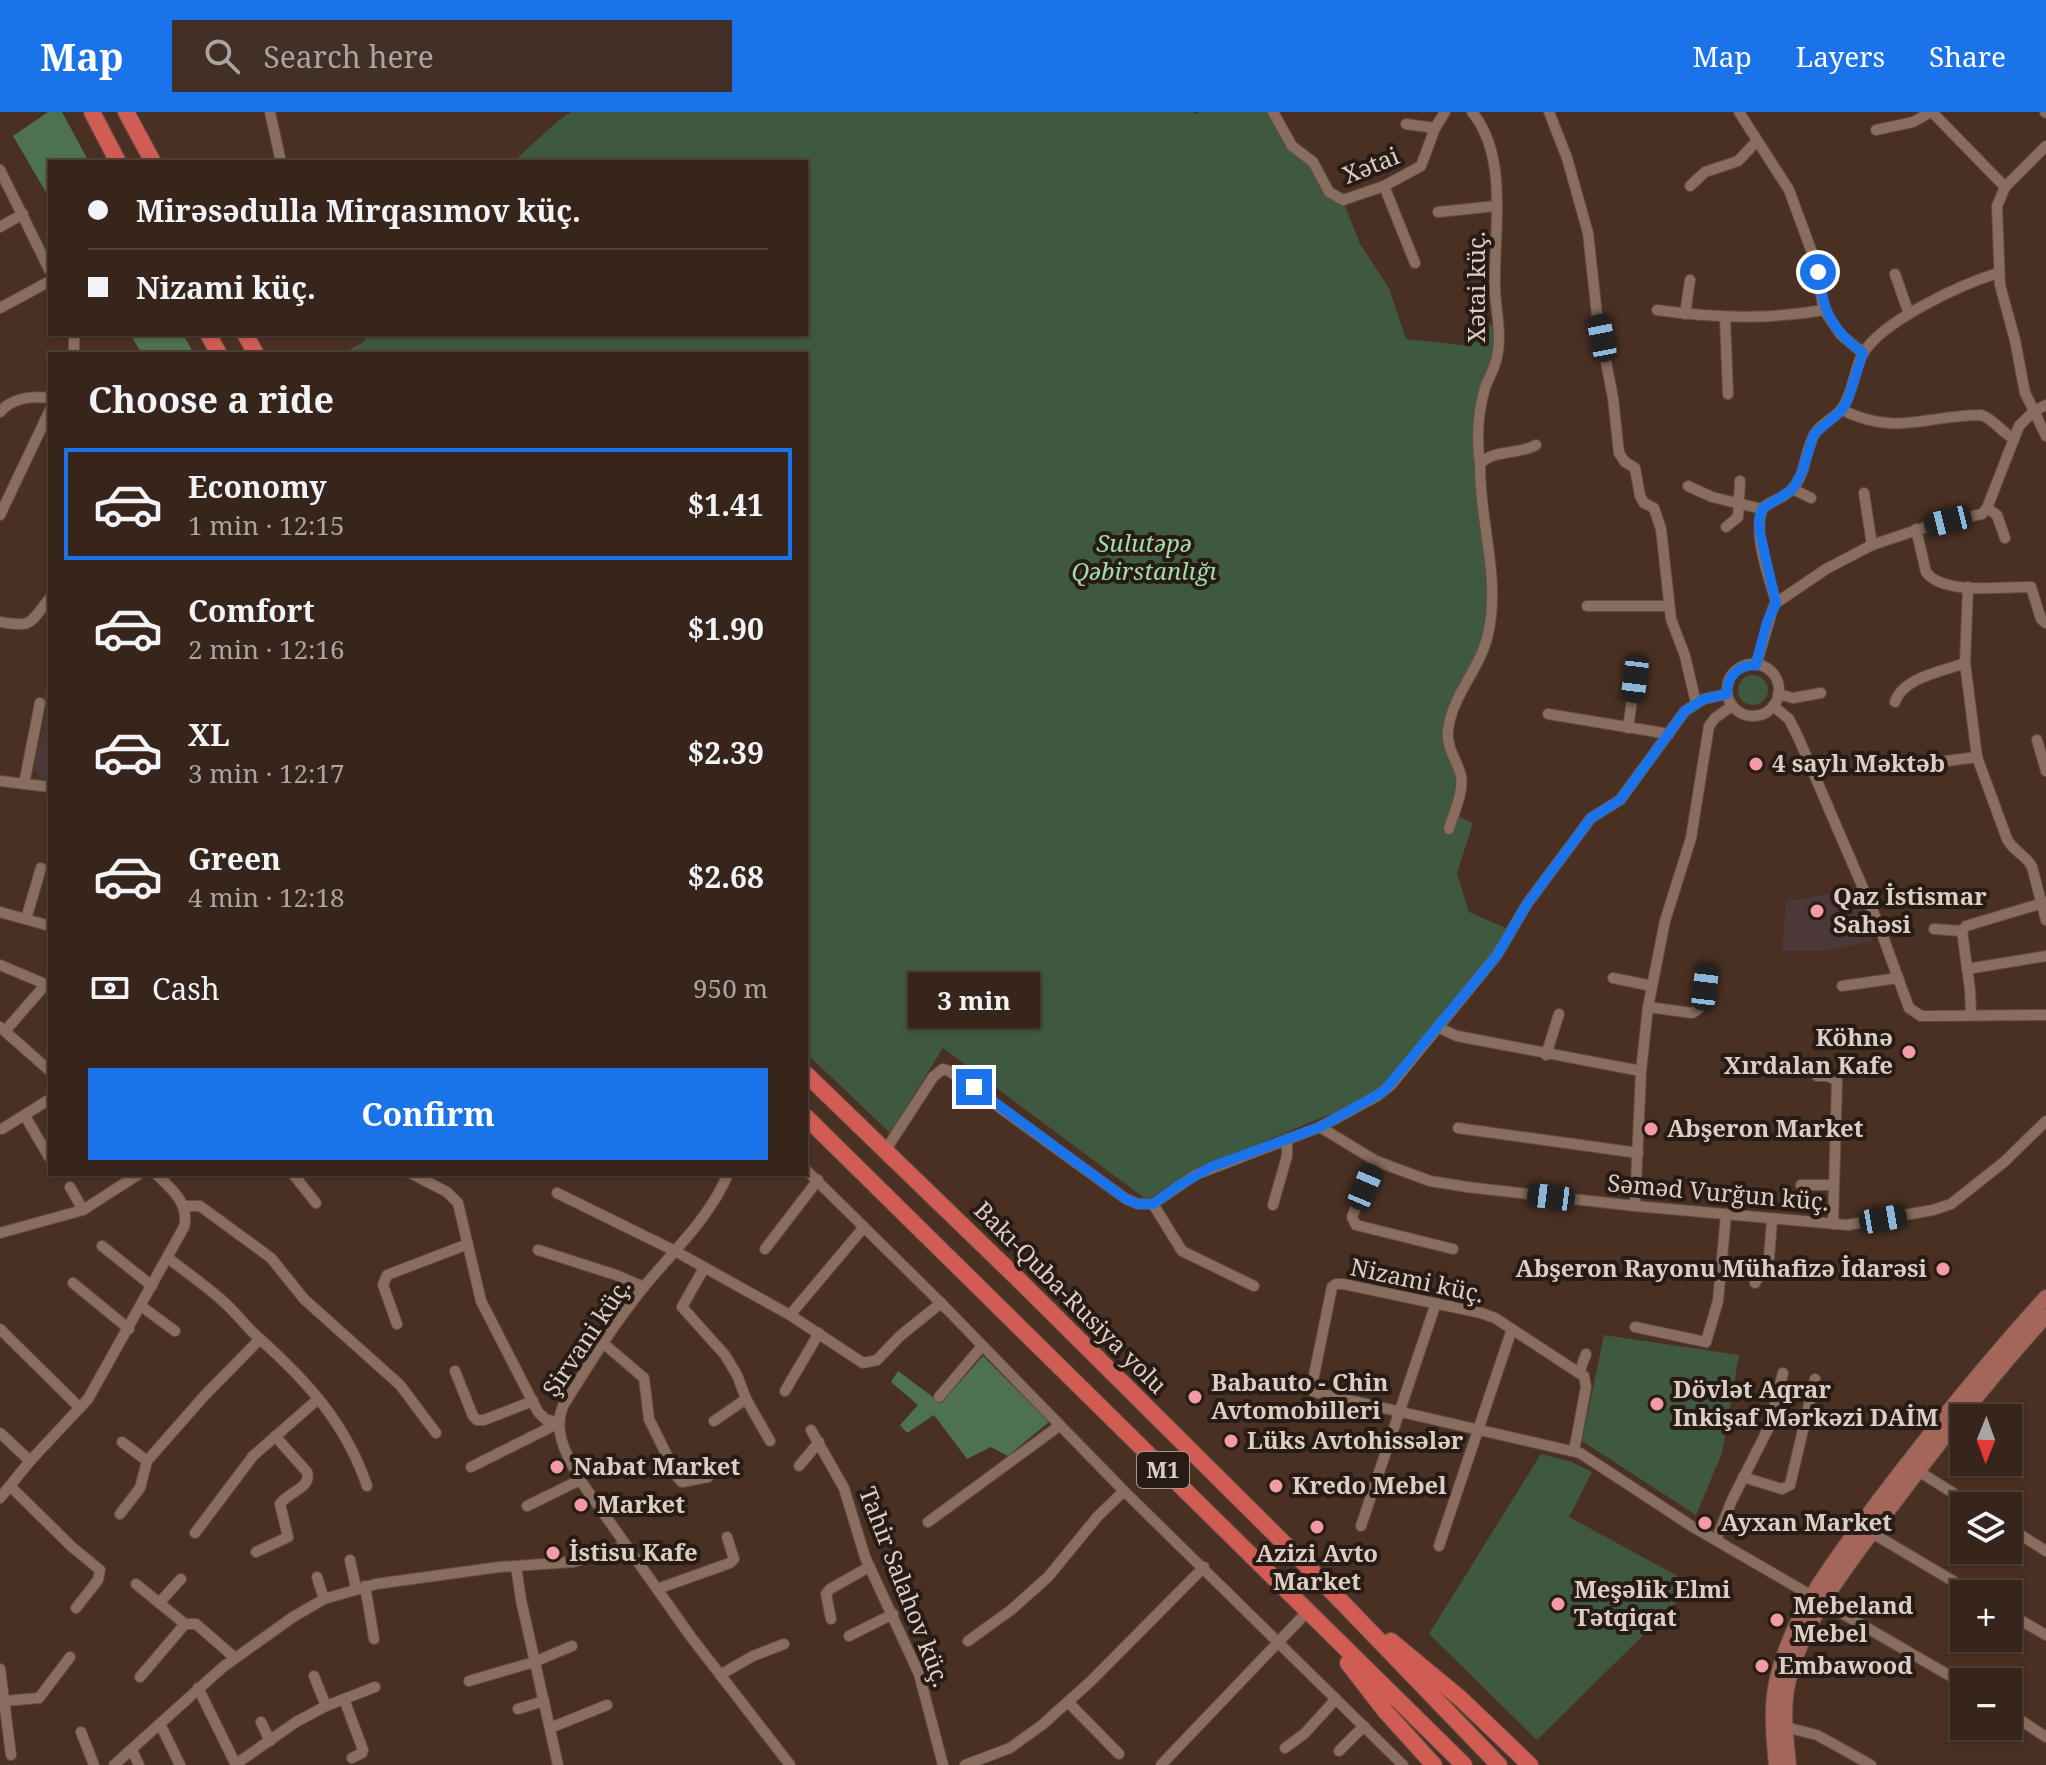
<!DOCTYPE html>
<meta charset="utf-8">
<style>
:root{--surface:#37241a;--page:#423027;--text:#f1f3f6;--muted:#aaa4a2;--line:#514139;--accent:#1a73e8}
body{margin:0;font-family:"Noto Serif",serif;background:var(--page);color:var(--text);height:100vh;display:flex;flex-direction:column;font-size:30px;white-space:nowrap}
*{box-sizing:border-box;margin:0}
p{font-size:26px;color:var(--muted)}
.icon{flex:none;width:44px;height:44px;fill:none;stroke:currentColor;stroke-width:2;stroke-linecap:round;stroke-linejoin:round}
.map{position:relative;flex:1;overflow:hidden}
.sheet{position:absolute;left:48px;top:240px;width:760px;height:824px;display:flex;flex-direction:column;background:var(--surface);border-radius:0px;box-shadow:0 2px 6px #0004,0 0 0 2px var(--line)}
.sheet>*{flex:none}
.guide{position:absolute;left:48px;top:48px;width:760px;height:176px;border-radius:0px;box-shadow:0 2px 6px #0004,0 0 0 2px var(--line);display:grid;align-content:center;height:176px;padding:0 40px;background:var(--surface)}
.needle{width:52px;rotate:181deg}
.fabs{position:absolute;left:1950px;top:1292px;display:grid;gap:16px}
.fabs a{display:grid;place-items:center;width:72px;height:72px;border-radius:0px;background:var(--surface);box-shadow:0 2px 6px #0004,0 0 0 2px var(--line);font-size:40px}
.end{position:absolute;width:36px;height:36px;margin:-18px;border:10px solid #1a73e8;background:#fff;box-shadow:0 0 0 4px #fff}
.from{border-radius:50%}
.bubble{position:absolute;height:56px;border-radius:0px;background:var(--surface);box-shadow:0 2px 6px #0004,0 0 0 2px var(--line);font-size:26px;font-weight:700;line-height:56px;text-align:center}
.car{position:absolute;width:24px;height:48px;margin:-24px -12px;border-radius:10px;box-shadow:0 0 6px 2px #0007;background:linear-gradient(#222 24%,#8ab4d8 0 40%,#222 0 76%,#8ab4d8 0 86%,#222 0)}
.guide b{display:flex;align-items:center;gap:28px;height:76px;font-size:30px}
.guide b+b{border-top:2px solid var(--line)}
.guide i{width:20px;height:20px;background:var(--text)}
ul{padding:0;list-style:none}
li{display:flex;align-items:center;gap:24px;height:112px;margin:0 16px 12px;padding:0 24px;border:4px solid transparent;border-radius:0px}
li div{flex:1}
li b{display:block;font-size:30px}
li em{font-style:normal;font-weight:700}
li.on{border-color:var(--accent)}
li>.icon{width:72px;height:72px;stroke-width:1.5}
h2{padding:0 40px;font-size:36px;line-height:96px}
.pay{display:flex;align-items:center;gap:20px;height:88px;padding:0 40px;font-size:30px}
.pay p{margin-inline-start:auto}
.action{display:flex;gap:16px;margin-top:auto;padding:16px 40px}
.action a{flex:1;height:92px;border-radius:0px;background:var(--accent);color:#fff;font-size:32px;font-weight:700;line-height:92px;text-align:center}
header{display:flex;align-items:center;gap:48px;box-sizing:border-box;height:112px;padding:0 40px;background:var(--accent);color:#fff}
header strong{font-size:38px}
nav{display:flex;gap:44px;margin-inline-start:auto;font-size:28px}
.search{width:560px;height:72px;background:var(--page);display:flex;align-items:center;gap:20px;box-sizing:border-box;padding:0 28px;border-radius:0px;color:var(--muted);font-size:30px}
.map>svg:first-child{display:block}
.industrial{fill:#4d3839}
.green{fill:#3f5840}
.forest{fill:#4e714f}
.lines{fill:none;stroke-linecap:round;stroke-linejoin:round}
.minor-casing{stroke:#624e43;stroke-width:12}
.secondary-casing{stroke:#624e43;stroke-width:16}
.trunk-casing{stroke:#624e43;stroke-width:18}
.minor{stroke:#896d5e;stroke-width:10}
.secondary{stroke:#a4665a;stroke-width:14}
.trunk{stroke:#d15c54;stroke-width:16}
.route{stroke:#1a73e8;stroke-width:10}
.poi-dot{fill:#f39aa7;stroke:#271b15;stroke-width:3}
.labels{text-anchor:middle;stroke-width:8;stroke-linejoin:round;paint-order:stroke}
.shield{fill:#271b15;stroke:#a69890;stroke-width:2}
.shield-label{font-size:22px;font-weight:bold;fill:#ddcdc5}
.street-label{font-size:24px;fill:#ddcdc5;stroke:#271b15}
.park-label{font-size:24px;font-style:italic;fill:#a2dca5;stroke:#271b15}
.poi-label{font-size:24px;font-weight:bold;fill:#ddcdc5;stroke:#271b15;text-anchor:start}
</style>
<header>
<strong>Map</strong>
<div class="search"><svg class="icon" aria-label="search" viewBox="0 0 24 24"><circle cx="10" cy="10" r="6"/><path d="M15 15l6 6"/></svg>Search here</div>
<nav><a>Map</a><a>Layers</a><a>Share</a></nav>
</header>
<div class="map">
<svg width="2046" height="1653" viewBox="0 0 2046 1653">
<rect width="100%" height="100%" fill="#493023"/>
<g class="industrial">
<path d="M50 543V669L41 668 33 656 49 590 44 588Z"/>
<path d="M1854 778 1873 829 1825 839H1782L1786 789Z"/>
</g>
<g class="green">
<path d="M571 0H1194L1196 2 1200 0H1269L1307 50 1329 86 1345 94 1360 132 1389 176 1406 227 1471 234 1486 212 1495 214V228L1477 340 1487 489 1483 531 1447 599 1443 634 1458 667 1450 701 1473 711 1457 761 1469 800 1506 816 1494 842 1386 973 1348 995 1190 1060 1147 1088 943 936 890 1021 806 941V242H341L362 231 370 222H806V50H513L558 9Z"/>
<circle cx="1753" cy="578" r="15"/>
<path d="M1604 1223 1739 1243 1722 1341 1696 1403 1582 1329Z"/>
<path d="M1541 1342 1572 1350 1592 1360 1569 1405 1694 1473 1537 1628 1429 1522Z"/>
</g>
<g class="forest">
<path d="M48 0H62L89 50H50V87L13 24Z"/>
<path d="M130 222H183L194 242H142Z"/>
<path d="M983 1244 1049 1310 1008 1344 991 1335 967 1347 934 1303 907 1321 900 1313 918 1293 891 1270 898 1259 941 1291Z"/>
</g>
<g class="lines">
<g class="minor-casing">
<g id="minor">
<path d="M270 0 281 50"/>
<path d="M1273 0 1292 34 1313 50 1329 80 1343 88 1384 74 1421 54 1435 16 1445 0"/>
<path d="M1472 0C1510 46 1493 123 1495 178 1496 201 1502 222 1497 245 1495 255 1490 264 1486 273 1478 297 1476 327 1480 352"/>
<path d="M1549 0 1567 46 1588 121 1597 203 1613 286 1619 341 1625 350 1635 356 1640 384 1644 391 1654 396 1661 417 1671 507 1685 544 1696 591"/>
<path d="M1739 0 1789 78 1814 146 1824 198 1841 223 1863 241"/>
<path d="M1932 0 2005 75"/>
<path d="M2045 0 2046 1"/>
<path d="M1406 12 1435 16"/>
<path d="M1876 18 1913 10 1931 0"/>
<path d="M0 58 50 159"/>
<path d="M1384 74 1415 151"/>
<path d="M1690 74 1705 60 1738 49 1757 29"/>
<path d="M1438 100 1496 94"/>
<path d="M0 115 23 102"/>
<path d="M1895 162 1909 202"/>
<path d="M0 196 50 169"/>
<path d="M1657 198C1713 206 1768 208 1824 198"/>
<path d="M1685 202 1690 168"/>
<path d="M1725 206 1728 282"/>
<path d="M74 222V242"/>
<path d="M2046 293 2034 299 2046 324"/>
<path d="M1842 298C1898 325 1925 303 1981 303 1994 307 2001 320 2013 326"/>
<path d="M0 300C13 285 32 284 50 286"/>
<path d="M1688 374 1712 385 1762 397C1770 388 1784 387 1792 377 1807 362 1804 337 1816 320 1823 310 1836 306 1843 295 1853 280 1854 259 1862 243 1881 209 1962 172 1998 161"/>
<path d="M1793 377 1811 386"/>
<path d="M1864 381 1872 433"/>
<path d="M1987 396 1997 403 2005 426"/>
<path d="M1762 397C1753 426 1769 463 1776 491"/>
<path d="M0 403 50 298"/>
<path d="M1726 415 1738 405 1740 369"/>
<path d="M1916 417 1926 460C1944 484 2004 474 2031 475L2041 507 2046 511"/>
<path d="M1968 475 1965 551 1977 645 2007 727C2013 739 2026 743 2032 755L2046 808"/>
<path d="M1587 494H1669"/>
<path d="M0 510C34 516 29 511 50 486"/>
<circle cx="1753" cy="578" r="26"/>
<path d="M1756 553 1773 496 1776 491 1826 457 1872 433 1932 413 1982 402 1987 396 2019 314 2034 299 2025 281 2015 228 2000 173 1997 94 2005 75 2046 34"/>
<path d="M1778 582 1793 586 1821 581"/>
<path d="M1895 590C1903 565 1944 559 1965 551"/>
<path d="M1773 594 1789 607 1798 625 1878 811 1909 896 1921 904H1930L2046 903"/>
<path d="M1548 602 1669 622"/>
<path d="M1628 616 1635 567"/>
<path d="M2037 628 2046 659"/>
<path d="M1939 650 1977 645"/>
<path d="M0 669 50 675"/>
<path d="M24 672 40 591"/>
<path d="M1449 717C1453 702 1464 680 1461 664 1457 647 1446 637 1448 618 1452 583 1481 556 1488 522 1501 465 1479 409 1480 352 1493 337 1519 343 1536 333"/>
<path d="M0 800 50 814"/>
<path d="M26 807 41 756"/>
<path d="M1934 817 1962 819"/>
<path d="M0 853 50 874"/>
<path d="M1967 857 2046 844"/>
<path d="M1613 866 1652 874"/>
<path d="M1842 874 1898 866"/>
<path d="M1648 895 1692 901C1708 895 1706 873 1707 858"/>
<path d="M1971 902 1970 878 1962 819 1966 814 2046 790"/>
<path d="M0 915 50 959"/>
<path d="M1437 915 1457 924 1641 959"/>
<path d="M5 919 46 872"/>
<path d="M1546 943 1559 902"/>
<path d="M1817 964H1828L1837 969 1833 1112"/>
<path d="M25 1004 49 1045"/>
<path d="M1320 1015 1376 1049 1430 1069 1467 1075 1635 1094 1847 1113 1933 1098 1951 1092 2004 1050 2046 1009"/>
<path d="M1458 1016 1638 1041"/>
<path d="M2 1017 50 987"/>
<path d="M885 1039 933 965 943 957 949 959 1126 1087 1138 1092H1153L1195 1063 1320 1015 1377 984 1391 973 1497 843 1527 792 1591 706 1620 688 1685 599 1704 587 1727 582"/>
<path d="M1376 1049 1354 1100 1352 1105 1356 1113 1453 1137"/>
<path d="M806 1058 941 1191 1124 1379 1403 1653"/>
<path d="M293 1062 316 1091"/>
<path d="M412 1062 447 1080 458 1091 481 1189 538 1300 545 1307 559 1311"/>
<path d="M728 1062C709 1107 673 1139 643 1176 613 1213 588 1254 563 1294 552 1320 568 1345 580 1368L691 1525 790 1653"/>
<path d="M1801 1073H1834"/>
<path d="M70 1075 83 1098"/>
<path d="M557 1081 675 1139 790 1203 863 1251 877 1248 900 1224 941 1191"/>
<path d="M1153 1092 1182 1139 1254 1174"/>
<path d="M1273 1093 1287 1044V1027"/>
<path d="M185 1094H200L271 1146 304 1187 400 1273 436 1321"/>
<path d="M1635 1094 1641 959 1648 895 1665 809 1691 726 1709 614 1715 606 1732 594"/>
<path d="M0 1121 83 1098 139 1062"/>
<path d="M102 1134 152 1174"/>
<path d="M765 1137 818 1068"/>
<path d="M538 1138 616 1163 644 1175"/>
<path d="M168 1146C187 1161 208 1175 226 1192 238 1203 248 1217 260 1227 308 1270 346 1312 367 1374"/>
<path d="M704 1156 682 1195 725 1243 737 1263 746 1287 714 1309"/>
<path d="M73 1171 129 1217"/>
<path d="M1755 1171 1769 1146 1772 1108"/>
<path d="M141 1194 175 1219"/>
<path d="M790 1203 864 1115"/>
<path d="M397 1212 383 1173 387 1163 468 1132"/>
<path d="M1635 1215 1706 1230 1718 1189 1726 1103"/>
<path d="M0 1217 80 1296"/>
<path d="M603 1231 644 1266 649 1307 678 1366 682 1370 708 1365"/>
<path d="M455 1259 473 1304 477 1308H484L533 1289"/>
<path d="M1579 1261 1586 1242"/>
<path d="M785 1279 819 1221"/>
<path d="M939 1285 982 1234"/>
<path d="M746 1287 770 1329"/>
<path d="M811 1318 844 1376 865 1445 919 1562 943 1653"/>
<path d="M0 1321 30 1349"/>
<path d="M122 1330 147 1349"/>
<path d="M1574 1339 1586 1275 1584 1264 1579 1261 1495 1206 1481 1201 1343 1172H1336L1332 1175 1312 1273 1314 1280 1580 1341 1693 1415 1964 1572"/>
<path d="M799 1354 819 1330"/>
<path d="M471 1355 559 1311"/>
<path d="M1918 1359 1974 1394"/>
<path d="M1743 1365 1782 1377 1790 1373 1815 1267"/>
<path d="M10 1374 71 1434 100 1458 98 1468 76 1496"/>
<path d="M0 1386 30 1349 88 1287 184 1115C190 1092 172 1077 156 1062"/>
<path d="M527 1394 580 1368"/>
<path d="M120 1402 140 1376 147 1349 205 1283 260 1227"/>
<path d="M928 1410 1059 1314"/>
<path d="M1361 1414 1436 1191"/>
<path d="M2008 1415 2046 1439"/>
<path d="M195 1421 253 1344 318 1287"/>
<path d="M1872 1421 1975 1482"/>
<path d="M1716 1428 1732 1388 1769 1315 1783 1261"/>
<path d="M1439 1434 1512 1217"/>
<path d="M256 1440 288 1425 280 1392C288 1380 312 1376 307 1360L275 1324"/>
<path d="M350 1448 356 1476"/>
<path d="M516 1454 521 1488 558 1653"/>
<path d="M317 1465 324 1487"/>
<path d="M136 1472 185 1512"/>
<path d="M365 1474 374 1527"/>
<path d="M657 1477 730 1451 734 1447 727 1425"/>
<path d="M159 1491 181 1467"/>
<path d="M2008 1501 2046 1523"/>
<path d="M831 1507 826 1482 830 1477 869 1455"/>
<path d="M849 1524 893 1502"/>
<path d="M968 1529 1011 1498 1048 1465 1098 1404 1124 1379"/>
<path d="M0 1557 11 1643"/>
<path d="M720 1563 753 1544 784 1532"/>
<path d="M314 1564 326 1594"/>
<path d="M140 1565 185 1512H196L235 1546"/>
<path d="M469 1569 534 1550 572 1534"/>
<path d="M198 1576 236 1653"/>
<path d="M344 1587 363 1638 362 1641 352 1646"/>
<path d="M4 1589 39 1586 70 1545"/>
<path d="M1068 1590 1119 1642"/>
<path d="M518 1597 544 1589"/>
<path d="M2008 1600 2046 1625"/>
<path d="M261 1610 270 1629"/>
<path d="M160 1612 180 1653"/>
<path d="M1785 1615 1817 1623 1871 1653"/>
<path d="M550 1616 607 1593"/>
<path d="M81 1620 94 1653"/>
<path d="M1285 1636 1304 1622 1336 1587"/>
<path d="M132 1638 139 1653"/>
<path d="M1339 1639 1364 1614"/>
<path d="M236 1652 296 1610 326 1594 375 1575"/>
<path d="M114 1653 223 1555 293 1505 324 1487 376 1472 499 1455 573 1450 626 1434"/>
<path d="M965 1653 1010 1636 1042 1613 1091 1569 1204 1455"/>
<path d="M1161 1653 1307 1500"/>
</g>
</g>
<g class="secondary-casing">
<g id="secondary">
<path d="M1776 1653C1773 1623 1770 1591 1778 1562 1795 1496 1840 1441 1879 1388 1932 1318 1987 1250 2046 1185"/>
<path d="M1789 1653C1786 1625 1782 1596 1789 1568 1805 1504 1850 1451 1888 1399 1938 1332 1990 1266 2046 1204"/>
</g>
</g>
<g class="trunk-casing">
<g id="trunk">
<path d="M92 0 118 50"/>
<path d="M126 0 153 50"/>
<path d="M208 222 219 242"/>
<path d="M245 222 256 242"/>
<path d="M806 962 1017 1166 1313 1460 1499 1653"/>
<path d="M806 1005 1464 1653"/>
<path d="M1391 1529 1461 1587 1530 1653"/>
<path d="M1348 1551 1386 1600 1434 1653"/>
</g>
</g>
<use href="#minor" class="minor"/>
<use href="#secondary" class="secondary"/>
<use href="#trunk" class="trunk"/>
</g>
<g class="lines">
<path class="route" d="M974 975 1126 1087 1138 1092H1153L1178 1074 1211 1055 1320 1015 1384 979 1497 843 1527 792 1591 706 1620 688 1685 599 1704 587 1727 582C1727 564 1738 553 1756 553L1767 510 1776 491 1760 421 1759 408 1762 397 1793 377 1802 360 1814 322 1842 298 1848 287 1863 241C1831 218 1823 198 1818 160"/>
</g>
<g class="poi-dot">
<circle cx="1756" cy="652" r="8"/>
<circle cx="1817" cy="799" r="8"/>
<circle cx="1909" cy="940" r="8"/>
<circle cx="1651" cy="1017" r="8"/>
<circle cx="1943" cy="1157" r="8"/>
<circle cx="1195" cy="1285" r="8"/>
<circle cx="1657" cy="1292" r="8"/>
<circle cx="1231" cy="1329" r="8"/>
<circle cx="557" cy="1355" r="8"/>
<circle cx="1276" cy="1374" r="8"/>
<circle cx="581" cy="1393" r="8"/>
<circle cx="1705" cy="1411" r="8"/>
<circle cx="1317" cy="1415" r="8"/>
<circle cx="553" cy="1441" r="8"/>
<circle cx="1558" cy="1492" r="8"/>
<circle cx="1777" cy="1508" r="8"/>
<circle cx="1762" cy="1554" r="8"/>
</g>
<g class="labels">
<rect class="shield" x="1137" y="1340" width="52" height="36" rx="6"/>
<g class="shield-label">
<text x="1163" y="1366">M1</text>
</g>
<g class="street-label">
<text transform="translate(1371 54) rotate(-22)" y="8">Xətai</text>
<text transform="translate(1477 175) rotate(-90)" y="8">Xətai küç.</text>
<text transform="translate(1718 1081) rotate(5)" y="8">Səməd Vurğun küç.</text>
<text transform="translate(1417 1169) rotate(12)" y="8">Nizami küç.</text>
<text transform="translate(1070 1186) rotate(45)" y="8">Bakı-Quba-Rusiya yolu</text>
<text transform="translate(587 1226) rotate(-56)" y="8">Şirvani küç.</text>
<text transform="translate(904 1475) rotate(69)" y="8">Tahir Salahov küç.</text>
</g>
<g class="park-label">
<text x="1144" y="440">Sulutəpə<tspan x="1144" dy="28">Qəbirstanlığı</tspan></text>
</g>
<g class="poi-label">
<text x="1772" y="660">4 saylı Məktəb</text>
<text x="1833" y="793">Qaz İstismar<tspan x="1833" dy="28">Sahəsi</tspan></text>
<text x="1893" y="934" text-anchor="end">Köhnə<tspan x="1893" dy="28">Xırdalan Kafe</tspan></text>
<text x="1667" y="1025">Abşeron Market</text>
<text x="1927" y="1165" text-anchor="end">Abşeron Rayonu Mühafizə İdarəsi</text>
<text x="1211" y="1279">Babauto - Chin<tspan x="1211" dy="28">Avtomobilleri</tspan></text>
<text x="1673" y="1286">Dövlət Aqrar<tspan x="1673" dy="28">Inkişaf Mərkəzi DAİM</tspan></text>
<text x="1247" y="1337">Lüks Avtohissələr</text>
<text x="573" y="1363">Nabat Market</text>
<text x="1292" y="1382">Kredo Mebel</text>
<text x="597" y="1401">Market</text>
<text x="1721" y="1419">Ayxan Market</text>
<text x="569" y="1449">İstisu Kafe</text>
<text x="1317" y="1450" text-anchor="middle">Azizi Avto<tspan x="1317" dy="28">Market</tspan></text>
<text x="1574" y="1486">Meşəlik Elmi<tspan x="1574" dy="28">Tətqiqat</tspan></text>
<text x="1793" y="1502">Mebeland<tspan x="1793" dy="28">Mebel</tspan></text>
<text x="1778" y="1562">Embawood</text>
</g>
</g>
</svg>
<div class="fabs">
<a><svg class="needle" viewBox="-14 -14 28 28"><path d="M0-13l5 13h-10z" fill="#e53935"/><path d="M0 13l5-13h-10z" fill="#aaa4a2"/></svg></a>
<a><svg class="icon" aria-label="layers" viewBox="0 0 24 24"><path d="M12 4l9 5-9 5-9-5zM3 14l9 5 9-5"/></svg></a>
<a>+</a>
<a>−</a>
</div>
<i class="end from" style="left:1818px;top:160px"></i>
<i class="end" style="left:974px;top:975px"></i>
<div class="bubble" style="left:908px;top:860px;width:132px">3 min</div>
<i class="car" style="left:1602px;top:226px;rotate:349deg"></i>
<i class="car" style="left:1948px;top:409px;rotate:256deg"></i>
<i class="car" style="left:1635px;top:567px;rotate:187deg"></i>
<i class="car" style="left:1705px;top:875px;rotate:7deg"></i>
<i class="car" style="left:1365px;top:1075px;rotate:23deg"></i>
<i class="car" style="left:1551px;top:1085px;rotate:277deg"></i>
<i class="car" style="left:1883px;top:1107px;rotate:80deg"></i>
<div class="guide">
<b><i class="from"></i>Mirəsədulla Mirqasımov küç.</b>
<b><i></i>Nizami küç.</b>
</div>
<section class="sheet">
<h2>Choose a ride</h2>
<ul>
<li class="on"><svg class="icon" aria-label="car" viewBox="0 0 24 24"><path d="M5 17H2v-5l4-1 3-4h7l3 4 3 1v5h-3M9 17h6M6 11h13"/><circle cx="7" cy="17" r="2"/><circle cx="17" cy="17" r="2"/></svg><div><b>Economy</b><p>1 min · 12:15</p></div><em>$1.41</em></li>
<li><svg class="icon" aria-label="car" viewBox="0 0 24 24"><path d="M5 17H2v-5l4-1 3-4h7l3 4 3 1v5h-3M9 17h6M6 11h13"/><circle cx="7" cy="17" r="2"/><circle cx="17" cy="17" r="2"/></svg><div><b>Comfort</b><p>2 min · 12:16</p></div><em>$1.90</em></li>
<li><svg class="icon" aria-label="car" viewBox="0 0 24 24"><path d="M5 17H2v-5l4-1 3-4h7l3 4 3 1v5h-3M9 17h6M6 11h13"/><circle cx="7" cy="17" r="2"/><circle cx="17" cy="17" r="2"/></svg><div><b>XL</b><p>3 min · 12:17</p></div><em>$2.39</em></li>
<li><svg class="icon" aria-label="car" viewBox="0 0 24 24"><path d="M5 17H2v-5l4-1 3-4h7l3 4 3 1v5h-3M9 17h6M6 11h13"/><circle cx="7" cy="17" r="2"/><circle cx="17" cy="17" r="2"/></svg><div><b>Green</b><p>4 min · 12:18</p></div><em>$2.68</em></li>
</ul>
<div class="pay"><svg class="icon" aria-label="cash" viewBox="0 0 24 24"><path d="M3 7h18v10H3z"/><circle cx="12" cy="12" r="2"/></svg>Cash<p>950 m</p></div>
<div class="action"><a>Confirm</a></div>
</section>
</div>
